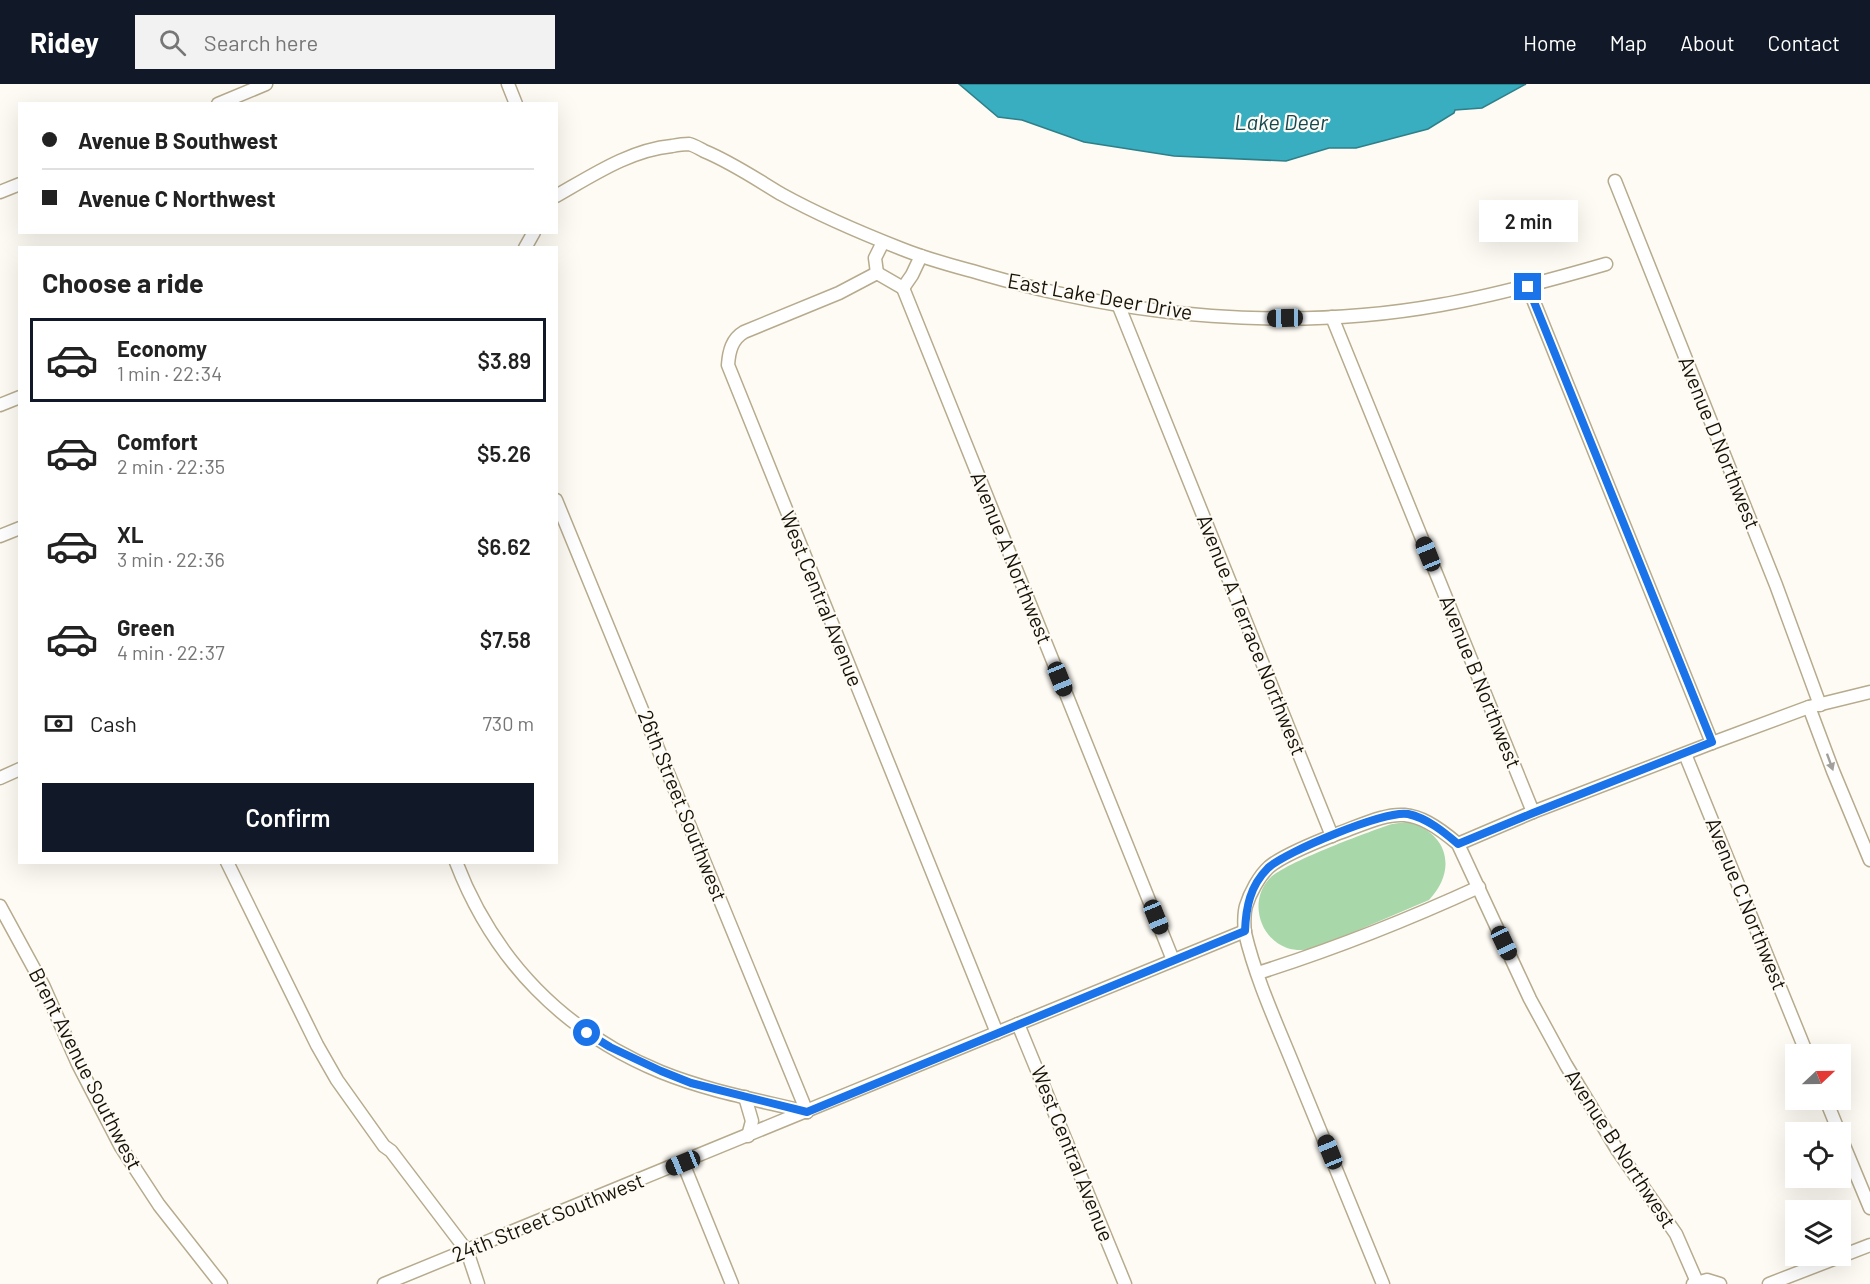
<!DOCTYPE html>
<meta charset="utf-8">
<style>
:root{--surface:#fff;--page:#f2f2f2;--text:#222;--muted:#767676;--line:#e0e0e0;--accent:#111827}
body{margin:0;font-family:Barlow,sans-serif;background:var(--page);color:var(--text);height:100vh;display:flex;flex-direction:column;font-size:22px;white-space:nowrap}
*{box-sizing:border-box;margin:0}
p{font-size:20px;color:var(--muted)}
.icon{flex:none;width:33px;height:33px;fill:none;stroke:currentColor;stroke-width:2;stroke-linecap:round;stroke-linejoin:round}
.map{position:relative;flex:1;overflow:hidden}
.side{position:absolute;left:18px;top:162px;width:540px;height:618px;display:flex;flex-direction:column;background:var(--surface);border-radius:0px;box-shadow:0 6px 24px #0002}
.side>*{flex:none}
.top-card{position:absolute;left:18px;top:18px;width:540px;height:132px;border-radius:0px;box-shadow:0 6px 24px #0002;display:grid;align-content:center;height:132px;padding:0 24px;background:var(--surface)}
.needle{width:39px;rotate:68deg}
.fabs{position:absolute;left:1785px;top:960px;display:grid;gap:12px}
.fabs a{display:grid;place-items:center;width:66px;height:66px;border-radius:0px;background:var(--surface);box-shadow:0 6px 24px #0002;font-size:30px}
.end{position:absolute;width:27px;height:27px;margin:-14px;border:8px solid #1a73e8;background:#fff;box-shadow:0 0 0 3px #fff}
.from{border-radius:50%}
.bubble{position:absolute;height:42px;border-radius:0px;background:var(--surface);box-shadow:0 6px 24px #0002;font-size:20px;font-weight:600;line-height:42px;text-align:center}
.car{position:absolute;width:18px;height:36px;margin:-18px -9px;border-radius:8px;box-shadow:0 0 4px 2px #0007;background:linear-gradient(#222 24%,#8ab4d8 0 40%,#222 0 76%,#8ab4d8 0 86%,#222 0)}
.top-card b{display:flex;align-items:center;gap:21px;height:57px;font-size:22px}
.top-card b+b{border-top:2px solid var(--line)}
.top-card i{width:15px;height:15px;background:var(--text)}
ul{padding:0;list-style:none}
li{display:flex;align-items:center;gap:18px;height:84px;margin:0 12px 9px;padding:0 12px;border:3px solid transparent;border-radius:0px}
li div{flex:1}
li b{display:block;font-size:22px}
li em{font-style:normal;font-weight:600}
li.active{border-color:var(--accent)}
li>.icon{width:54px;height:54px;stroke-width:1.5}
h2{padding:0 24px;font-size:27px;line-height:72px}
.pay{display:flex;align-items:center;gap:15px;height:66px;padding:0 24px;font-size:22px}
.pay p{margin-inline-start:auto}
.primary-button{display:flex;gap:12px;margin-top:auto;padding:12px 24px}
.primary-button a{flex:1;height:69px;border-radius:0px;background:var(--accent);color:#fff;font-size:24px;font-weight:600;line-height:69px;text-align:center}
header{display:flex;align-items:center;gap:36px;box-sizing:border-box;height:84px;padding:0 30px;background:var(--accent);color:#fff}
header strong{font-size:28px}
nav{display:flex;gap:33px;margin-inline-start:auto;font-size:21px}
.search{width:420px;height:54px;background:var(--page);display:flex;align-items:center;gap:15px;box-sizing:border-box;padding:0 21px;border-radius:0px;color:var(--muted);font-size:22px}
.map>svg:first-child{display:block}
.green{fill:#a8d7aa}
.water{fill:#38aec0;stroke:#2e7f88;stroke-width:1.5}
.lines{fill:none;stroke-linecap:round;stroke-linejoin:round}
.street-casing{stroke:#b6ab8d;stroke-width:15}
.street{stroke:#fff;stroke-width:12}
.oneway{fill:#a2a09c}
.route{stroke:#1a73e8;stroke-width:8}
.labels{text-anchor:middle;stroke-width:4.5;stroke-linejoin:round;paint-order:stroke}
.street-label{font-size:21px;fill:#161207;stroke:#fefbf5}
.water-label{font-size:22px;font-style:italic;fill:#164850;stroke:#fefbf5}
</style>
<header>
<strong>Ridey</strong>
<div class="search"><svg class="icon" aria-label="search" viewBox="0 0 24 24"><circle cx="10" cy="10" r="6"/><path d="M15 15l6 6"/></svg>Search here</div>
<nav><a>Home</a><a>Map</a><a>About</a><a>Contact</a></nav>
</header>
<div class="map">
<svg width="1870" height="1200" viewBox="0 0 1870 1200">
<rect width="100%" height="100%" fill="#fefbf5"/>
<path class="green" d="M1408 738C1449 749 1457 787 1429 816L1314 865C1305 866 1296 867 1287 864 1259 854 1249 817 1269 795 1282 780 1363 750 1386 742 1393 739 1401 739 1408 738Z"/>
<path class="water" d="M959 0H1526L1482 24 1455 26 1454 29 1428 45 1356 64H1329L1286 77 1174 72 1084 58 1022 36 998 33Z"/>
<g class="lines">
<g class="street-casing">
<g id="street">
<path d="M508 0 516 20"/>
<path d="M218 20 266 0"/>
<path d="M1615 97 1776 501 1820 621"/>
<path d="M0 108 20 100"/>
<path d="M556 112C593 91 630 66 672 62 677 61 684 60 689 60 694 61 700 65 704 67 731 78 756 95 781 110 819 131 861 149 902 165 929 176 958 183 986 191 1132 233 1290 248 1440 221 1497 211 1551 196 1606 180"/>
<path d="M525 164 534 148"/>
<path d="M877 189 839 209 744 248C732 255 729 267 728 281L997 949"/>
<path d="M877 189 875 174 883 158"/>
<path d="M877 189 903 204"/>
<path d="M1528 203 1712 659"/>
<path d="M903 204 1173 876"/>
<path d="M903 204 912 191 921 172"/>
<path d="M1118 220 1332 752"/>
<path d="M1332 233 1533 728"/>
<path d="M0 321 20 313"/>
<path d="M556 416 807 1028"/>
<path d="M0 452 20 444"/>
<path d="M1809 623 1833 687 1870 776"/>
<path d="M1685 670 1807 970"/>
<path d="M0 694 20 685"/>
<path d="M1458 760 1533 728 1712 659 1809 623 1870 608"/>
<path d="M227 778 317 961 337 996 384 1062 391 1067 467 1167 478 1200"/>
<path d="M456 778C494 877 564 948 661 988 708 1007 758 1016 807 1028"/>
<path d="M0 822 43 901 78 980 121 1063 159 1121 221 1200"/>
<path d="M1258 889C1334 865 1407 836 1479 803"/>
<path d="M1018 940 1125 1200"/>
<path d="M745 1013 752 1037 748 1052"/>
<path d="M1826 1016 1839 1048"/>
<path d="M1840 1052 1870 1124"/>
<path d="M683 1079 732 1200"/>
<path d="M384 1200 1245 847"/>
<path d="M1383 1200C1355 1130 1326 1060 1297 990 1279 945 1256 896 1245 849 1244 842 1244 829 1246 822 1250 809 1259 792 1269 783 1283 771 1321 756 1339 749 1395 728 1408 718 1458 760L1530 915 1566 981 1618 1067 1676 1150 1697 1198"/>
<path d="M1693 1200 1707 1196 1720 1200"/>
<path d="M1769 1200 1870 1161"/>
</g>
</g>
<use href="#street" class="street"/>
</g>
<defs><path id="oneway-solid" d="M-6-.8H1V-3.2L6.5 0L1 3.2V.8H-6Z" transform="scale(1.5)"/></defs>
<use class="oneway" href="#oneway-solid" transform="translate(1830 678) rotate(70)"/>
<g class="lines">
<path class="route" d="M587 949 610 963 661 987 691 999 807 1028 1245 847C1246 823 1250 802 1268 784 1285 768 1385 726 1408 730 1427 734 1444 748 1458 760L1533 729 1712 658 1528 203"/>
</g>
<g class="labels">
<g class="street-label">
<text transform="translate(1100 213) rotate(10)" y="7">East Lake Deer Drive</text>
<text transform="translate(1719 359) rotate(68)" y="7">Avenue D Northwest</text>
<text transform="translate(1011 474) rotate(68)" y="7">Avenue A Northwest</text>
<text transform="translate(821 515) rotate(68)" y="7">West Central Avenue</text>
<text transform="translate(1251 551) rotate(68)" y="7">Avenue A Terrace Northwest</text>
<text transform="translate(1480 598) rotate(68)" y="7">Avenue B Northwest</text>
<text transform="translate(682 722) rotate(68)" y="7">26th Street Southwest</text>
<text transform="translate(1746 820) rotate(68)" y="7">Avenue C Northwest</text>
<text transform="translate(85 985) rotate(63)" y="7">Brent Avenue Southwest</text>
<text transform="translate(1620 1065) rotate(57)" y="7">Avenue B Northwest</text>
<text transform="translate(1072 1070) rotate(68)" y="7">West Central Avenue</text>
<text transform="translate(548 1134) rotate(-22)" y="7">24th Street Southwest</text>
</g>
<g class="water-label">
<text x="1281" y="46">Lake Deer</text>
</g>
</g>
</svg>
<div class="fabs">
<a><svg class="needle" viewBox="-14 -14 28 28"><path d="M0-13l5 13h-10z" fill="#e53935"/><path d="M0 13l5-13h-10z" fill="#767676"/></svg></a>
<a><svg class="icon" aria-label="locate" viewBox="0 0 24 24"><circle cx="12" cy="12" r="6"/><path d="M12 2v4M12 18v4M2 12h4M18 12h4"/></svg></a>
<a><svg class="icon" aria-label="layers" viewBox="0 0 24 24"><path d="M12 4l9 5-9 5-9-5zM3 14l9 5 9-5"/></svg></a>
</div>
<i class="end from" style="left:587px;top:949px"></i>
<i class="end" style="left:1528px;top:203px"></i>
<div class="bubble" style="left:1479px;top:116px;width:99px">2 min</div>
<i class="car" style="left:1285px;top:234px;rotate:269deg"></i>
<i class="car" style="left:1428px;top:470px;rotate:338deg"></i>
<i class="car" style="left:1060px;top:595px;rotate:158deg"></i>
<i class="car" style="left:1156px;top:833px;rotate:158deg"></i>
<i class="car" style="left:1504px;top:859px;rotate:155deg"></i>
<i class="car" style="left:1330px;top:1068px;rotate:338deg"></i>
<i class="car" style="left:683px;top:1079px;rotate:248deg"></i>
<div class="top-card">
<b><i class="from"></i>Avenue B Southwest</b>
<b><i></i>Avenue C Northwest</b>
</div>
<section class="side">
<h2>Choose a ride</h2>
<ul>
<li class="active"><svg class="icon" aria-label="car" viewBox="0 0 24 24"><path d="M5 17H2v-5l4-1 3-4h7l3 4 3 1v5h-3M9 17h6M6 11h13"/><circle cx="7" cy="17" r="2"/><circle cx="17" cy="17" r="2"/></svg><div><b>Economy</b><p>1 min · 22:34</p></div><em>$3.89</em></li>
<li><svg class="icon" aria-label="car" viewBox="0 0 24 24"><path d="M5 17H2v-5l4-1 3-4h7l3 4 3 1v5h-3M9 17h6M6 11h13"/><circle cx="7" cy="17" r="2"/><circle cx="17" cy="17" r="2"/></svg><div><b>Comfort</b><p>2 min · 22:35</p></div><em>$5.26</em></li>
<li><svg class="icon" aria-label="car" viewBox="0 0 24 24"><path d="M5 17H2v-5l4-1 3-4h7l3 4 3 1v5h-3M9 17h6M6 11h13"/><circle cx="7" cy="17" r="2"/><circle cx="17" cy="17" r="2"/></svg><div><b>XL</b><p>3 min · 22:36</p></div><em>$6.62</em></li>
<li><svg class="icon" aria-label="car" viewBox="0 0 24 24"><path d="M5 17H2v-5l4-1 3-4h7l3 4 3 1v5h-3M9 17h6M6 11h13"/><circle cx="7" cy="17" r="2"/><circle cx="17" cy="17" r="2"/></svg><div><b>Green</b><p>4 min · 22:37</p></div><em>$7.58</em></li>
</ul>
<div class="pay"><svg class="icon" aria-label="cash" viewBox="0 0 24 24"><path d="M3 7h18v10H3z"/><circle cx="12" cy="12" r="2"/></svg>Cash<p>730 m</p></div>
<div class="primary-button"><a>Confirm</a></div>
</section>
</div>
